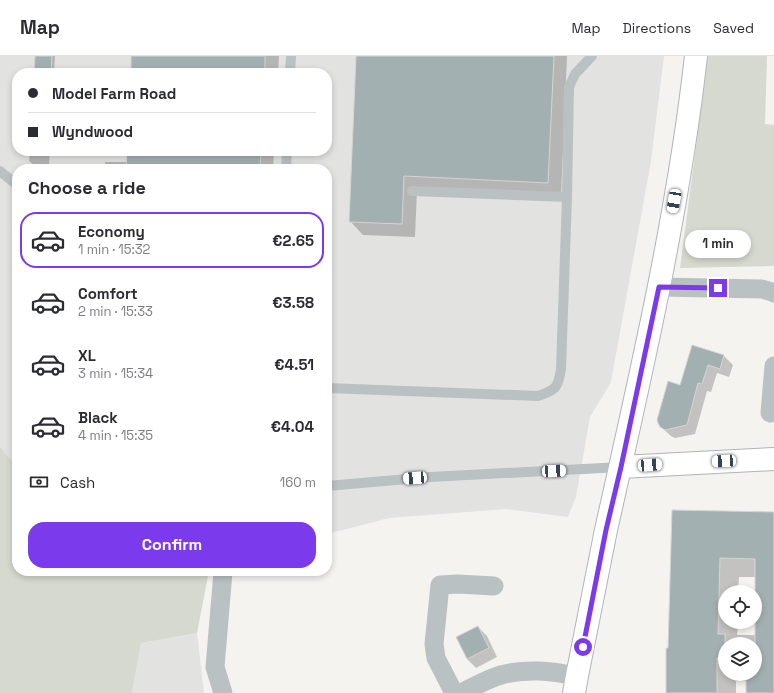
<!DOCTYPE html>
<meta charset="utf-8">
<style>
:root{--surface:#fff;--page:#f2f2f3;--text:#2b2b33;--muted:#7c7c81;--line:#e1e1e2;--accent:#7c3aed}
body{margin:0;font-family:"Space Grotesk",sans-serif;background:var(--page);color:var(--text);height:100vh;display:flex;flex-direction:column;font-size:15px;white-space:nowrap}
*{box-sizing:border-box;margin:0}
p{font-size:13px;color:var(--muted)}
.icon{flex:none;width:22px;height:22px;fill:none;stroke:currentColor;stroke-width:2;stroke-linecap:round;stroke-linejoin:round}
.map{position:relative;flex:1;overflow:hidden}
.details{position:absolute;left:12px;top:108px;width:320px;height:412px;display:flex;flex-direction:column;background:var(--surface);border-radius:16px;box-shadow:0 2px 6px #0003}
.details>*{flex:none}
.top-card{position:absolute;left:12px;top:12px;width:320px;height:88px;border-radius:16px;box-shadow:0 2px 6px #0003;display:grid;align-content:center;height:88px;padding:0 16px;background:var(--surface)}
.buttons{position:absolute;left:718px;top:529px;display:grid;gap:8px}
.buttons a{display:grid;place-items:center;width:44px;height:44px;border-radius:50%;background:var(--surface);box-shadow:0 2px 6px #0003;font-size:20px}
.end{position:absolute;width:18px;height:18px;margin:-9px;border:5px solid #7c3aed;background:#fff;box-shadow:0 0 0 2px #fff}
.from{border-radius:50%}
.bubble{position:absolute;height:28px;border-radius:14px;background:var(--surface);box-shadow:0 2px 6px #0003;font-size:13px;font-weight:700;line-height:28px;text-align:center}
.car{position:absolute;width:12px;height:24px;margin:-12px -6px;border-radius:5px;box-shadow:0 0 3px 1px #0007;background:linear-gradient(#fff 24%,#345 0 40%,#fff 0 76%,#345 0 86%,#fff 0)}
.top-card b{display:flex;align-items:center;gap:14px;height:38px;font-size:15px}
.top-card b+b{border-top:1px solid var(--line)}
.top-card i{width:10px;height:10px;background:var(--text)}
ul{padding:0;list-style:none}
li{display:flex;align-items:center;gap:12px;height:56px;margin:0 8px 6px;padding:0 8px;border:2px solid transparent;border-radius:16px}
li div{flex:1}
li b{display:block;font-size:15px}
li em{font-style:normal;font-weight:700}
li.on{border-color:var(--accent)}
li>.icon{width:36px;height:36px;stroke-width:1.5}
h2{padding:0 16px;font-size:18px;line-height:48px}
.pay{display:flex;align-items:center;gap:10px;height:44px;padding:0 16px;font-size:15px}
.pay p{margin-inline-start:auto}
.primary-button{display:flex;gap:8px;margin-top:auto;padding:8px 16px}
.primary-button a{flex:1;height:46px;border-radius:16px;background:var(--accent);color:#fff;font-size:16px;font-weight:700;line-height:46px;text-align:center}
header{display:flex;align-items:center;gap:24px;box-sizing:border-box;height:56px;padding:0 20px;background:var(--surface);border-bottom:1px solid var(--line)}
header strong{font-size:19px}
nav{display:flex;gap:22px;margin-inline-start:auto;font-size:14px}
.map>svg:first-child{display:block}
.built{fill:#e2e3e1;fill-rule:evenodd}
.green{fill:#d5d9cf}
.shadow{fill:#0003;fill-rule:evenodd}
.building{fill:#a3b0b2;stroke:#d5d5d3}
.lines{fill:none;stroke-linecap:round;stroke-linejoin:round}
.secondary-casing{stroke:#adb5b7;stroke-width:24}
.lane{stroke:#bac1c3;stroke-width:10}
.street{stroke:#bac1c3;stroke-width:19}
.secondary{stroke:#fff;stroke-width:22}
.route{stroke:#7c3aed;stroke-width:5}
</style>
<header>
<strong>Map</strong>
<nav><a>Map</a><a>Directions</a><a>Saved</a></nav>
</header>
<div class="map">
<svg width="774" height="637" viewBox="0 0 774 637">
<rect width="100%" height="100%" fill="#f4f3f0"/>
<g class="built">
<path d="M0 0H664L651 105 611 326 590 361 576 441 568 461 507 453 389 462 327 478V113H17V411L0 391ZM17 17H327V95H17Z"/>
<path d="M197 577 204 637H132L141 587Z"/>
</g>
<g class="green">
<path d="M708 0H767L765 68 774 69V210L680 212Z"/>
<path d="M0 391 17 411V515H107L111 519 154 515H209L197 577 141 587 132 637H0Z"/>
</g>
<g class="shadow">
<path d="M36 0H55L54 17H35Z"/>
<path d="M132 0H279L278 17H132Z"/>
<path d="M357 0H567L561 140 417 133 415 181 363 179 350 165Z"/>
<path d="M30 95H50L49 110 34 109 29 105Z"/>
<path d="M128 95H274L273 113H105V106H127Z"/>
<path d="M693 290 724 300 733 309 729 321 717 317 711 336 707 335 695 378 675 382 671 380 661 371 681 330Z"/>
<path d="M673 455 774 457V637H747V625H736V637H667L669 593ZM739 521H756L755 579H737L738 566H725V536H738ZM725 588H755V618H725Z"/>
<path d="M478 571 487 580 497 601 476 612 467 603Z"/>
</g>
<g class="building">
<path d="M35 0H52L51 17H34Z"/>
<rect x="131" y="0" width="134" height="17"/>
<path d="M356 0H554L548 127 404 120 402 168 349 166Z"/>
<path d="M127 95H261L260 113H126Z"/>
<path d="M692 289 724 299 720 313 708 309 702 328 698 327 687 369 665 374 660 371 658 367 657 364 668 325 680 329Z"/>
<path d="M672 454 774 456V637H746V618H755V503L720 502 718 578H725V602H717V637H666V592H668Z"/>
<path d="M478 570 489 592 467 603 456 581Z"/>
</g>
<g class="lines">
<g class="secondary-casing">
<g id="secondary">
<path d="M621 411 774 403"/>
<path d="M574 637 577 620C587 571 596 522 606 474 641 317 678 160 696 0"/>
</g>
</g>
<g class="lane">
<path d="M290 17 291 0"/>
<path d="M286 113 287 95"/>
<path d="M0 115 17 129"/>
<path d="M412 135 567 141"/>
<path d="M327 332 538 340C556 334 558 332 561 313L567 141 569 31 575 18 592 0"/>
<path d="M327 430 430 421 621 411"/>
</g>
<g class="street">
<path d="M659 231 762 233 772 236 774 237"/>
<path d="M770 357 774 310"/>
<path d="M223 516 215 611 223 637"/>
<path d="M454 637 436 602 434 588 440 529 458 528 494 530"/>
<path d="M461 637C474 631 487 623 501 619 526 612 551 615 577 620"/>
</g>
<use href="#secondary" class="secondary"/>
</g>
<g class="lines">
<path class="route" d="M583 591 606 474 621 411 659 231 718 232"/>
</g>
</svg>
<div class="buttons">
<a><svg class="icon" aria-label="locate" viewBox="0 0 24 24"><circle cx="12" cy="12" r="6"/><path d="M12 2v4M12 18v4M2 12h4M18 12h4"/></svg></a>
<a><svg class="icon" aria-label="layers" viewBox="0 0 24 24"><path d="M12 4l9 5-9 5-9-5zM3 14l9 5 9-5"/></svg></a>
</div>
<i class="end from" style="left:583px;top:591px"></i>
<i class="end" style="left:718px;top:232px"></i>
<div class="bubble" style="left:685px;top:174px;width:66px">1 min</div>
<i class="car" style="left:674px;top:145px;rotate:190deg"></i>
<i class="car" style="left:724px;top:405px;rotate:267deg"></i>
<i class="car" style="left:650px;top:409px;rotate:86deg"></i>
<i class="car" style="left:554px;top:415px;rotate:87deg"></i>
<i class="car" style="left:415px;top:422px;rotate:266deg"></i>
<div class="top-card">
<b><i class="from"></i>Model Farm Road</b>
<b><i></i>Wyndwood</b>
</div>
<section class="details">
<h2>Choose a ride</h2>
<ul>
<li class="on"><svg class="icon" aria-label="car" viewBox="0 0 24 24"><path d="M5 17H2v-5l4-1 3-4h7l3 4 3 1v5h-3M9 17h6M6 11h13"/><circle cx="7" cy="17" r="2"/><circle cx="17" cy="17" r="2"/></svg><div><b>Economy</b><p>1 min · 15:32</p></div><em>€2.65</em></li>
<li><svg class="icon" aria-label="car" viewBox="0 0 24 24"><path d="M5 17H2v-5l4-1 3-4h7l3 4 3 1v5h-3M9 17h6M6 11h13"/><circle cx="7" cy="17" r="2"/><circle cx="17" cy="17" r="2"/></svg><div><b>Comfort</b><p>2 min · 15:33</p></div><em>€3.58</em></li>
<li><svg class="icon" aria-label="car" viewBox="0 0 24 24"><path d="M5 17H2v-5l4-1 3-4h7l3 4 3 1v5h-3M9 17h6M6 11h13"/><circle cx="7" cy="17" r="2"/><circle cx="17" cy="17" r="2"/></svg><div><b>XL</b><p>3 min · 15:34</p></div><em>€4.51</em></li>
<li><svg class="icon" aria-label="car" viewBox="0 0 24 24"><path d="M5 17H2v-5l4-1 3-4h7l3 4 3 1v5h-3M9 17h6M6 11h13"/><circle cx="7" cy="17" r="2"/><circle cx="17" cy="17" r="2"/></svg><div><b>Black</b><p>4 min · 15:35</p></div><em>€4.04</em></li>
</ul>
<div class="pay"><svg class="icon" aria-label="cash" viewBox="0 0 24 24"><path d="M3 7h18v10H3z"/><circle cx="12" cy="12" r="2"/></svg>Cash<p>160 m</p></div>
<div class="primary-button"><a>Confirm</a></div>
</section>
</div>
